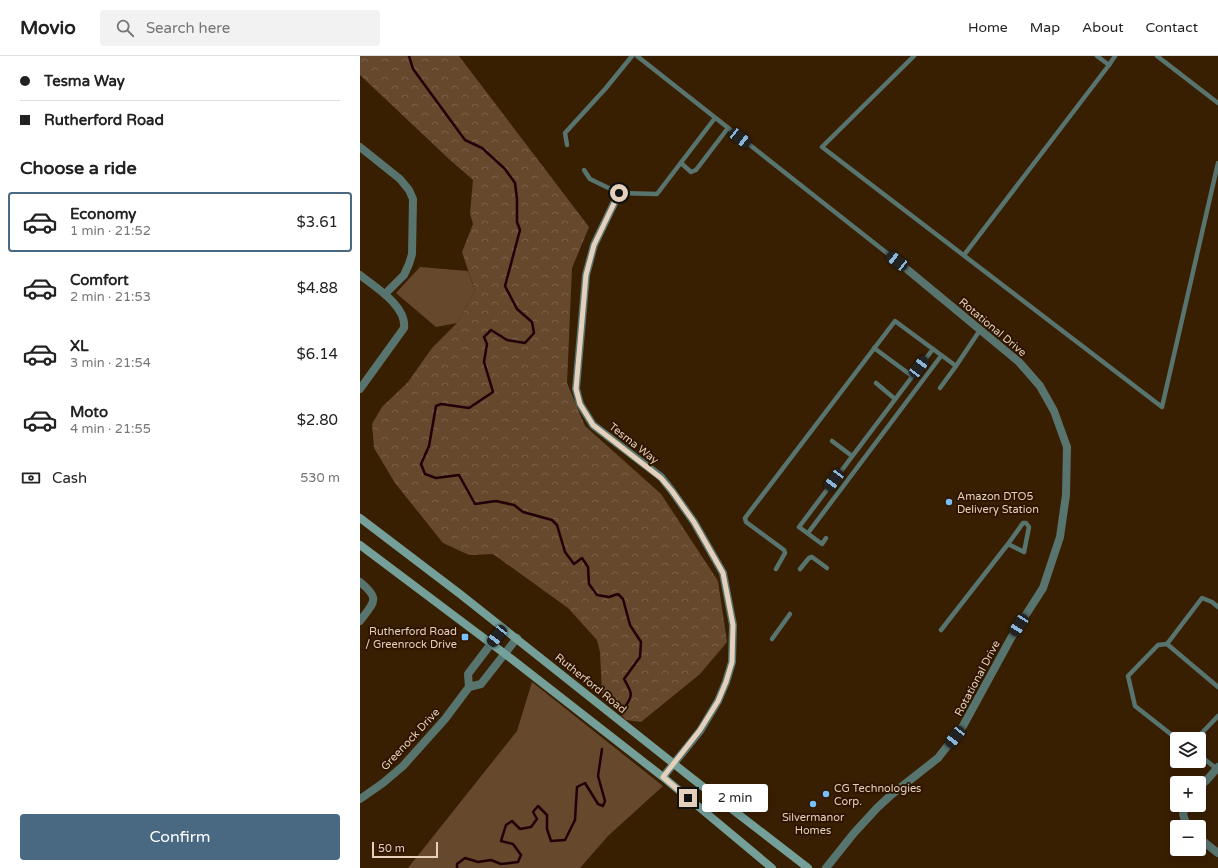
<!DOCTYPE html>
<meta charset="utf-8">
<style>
:root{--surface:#fff;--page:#f2f2f2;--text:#222;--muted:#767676;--line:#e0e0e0;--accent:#496982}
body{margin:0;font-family:"Varela Round",sans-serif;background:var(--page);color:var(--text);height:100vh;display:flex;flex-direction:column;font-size:15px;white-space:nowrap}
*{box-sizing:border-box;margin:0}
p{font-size:13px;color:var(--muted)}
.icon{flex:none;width:22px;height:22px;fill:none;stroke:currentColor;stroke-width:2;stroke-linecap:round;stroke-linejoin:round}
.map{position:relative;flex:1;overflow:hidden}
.sheet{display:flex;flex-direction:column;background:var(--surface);width:360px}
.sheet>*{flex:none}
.top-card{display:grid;align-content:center;height:88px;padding:0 20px;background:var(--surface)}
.fabs{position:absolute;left:810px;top:676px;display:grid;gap:8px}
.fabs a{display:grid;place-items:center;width:36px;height:36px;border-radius:4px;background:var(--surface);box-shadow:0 2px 10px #0003;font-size:20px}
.scale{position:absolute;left:12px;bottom:10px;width:66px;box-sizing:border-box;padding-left:4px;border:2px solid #e5d0bc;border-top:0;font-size:11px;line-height:14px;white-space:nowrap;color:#e5d0bc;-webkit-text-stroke:3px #2e1500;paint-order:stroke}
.end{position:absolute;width:18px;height:18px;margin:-9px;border:5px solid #e5d0bc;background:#111;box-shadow:0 0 0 2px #111}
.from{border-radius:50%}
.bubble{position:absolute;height:28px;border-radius:4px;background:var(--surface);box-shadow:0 2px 10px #0003;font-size:13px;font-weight:600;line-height:28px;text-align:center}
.car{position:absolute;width:12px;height:24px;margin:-12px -6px;border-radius:5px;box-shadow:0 0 3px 1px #0007;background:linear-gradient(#222 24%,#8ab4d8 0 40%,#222 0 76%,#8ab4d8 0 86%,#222 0)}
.top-card b{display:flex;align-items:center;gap:14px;height:38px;font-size:15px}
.top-card b+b{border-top:1px solid var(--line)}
.top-card i{width:10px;height:10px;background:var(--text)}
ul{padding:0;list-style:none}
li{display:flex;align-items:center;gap:12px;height:60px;margin:0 8px 6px;padding:0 12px;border:2px solid transparent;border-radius:4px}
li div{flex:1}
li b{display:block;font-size:15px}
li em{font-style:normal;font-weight:600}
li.selected{border-color:var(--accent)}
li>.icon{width:36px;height:36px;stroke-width:1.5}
h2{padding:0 20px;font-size:18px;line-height:48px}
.pay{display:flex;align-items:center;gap:10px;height:44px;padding:0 20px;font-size:15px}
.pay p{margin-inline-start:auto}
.primary-button{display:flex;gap:8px;margin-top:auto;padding:8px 20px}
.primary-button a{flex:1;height:46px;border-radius:4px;background:var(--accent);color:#fff;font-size:16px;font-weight:600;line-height:46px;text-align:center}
header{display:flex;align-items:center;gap:24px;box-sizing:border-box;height:56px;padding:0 20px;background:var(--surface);border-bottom:1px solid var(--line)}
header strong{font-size:19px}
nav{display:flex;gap:22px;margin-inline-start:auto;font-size:14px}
.search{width:280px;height:36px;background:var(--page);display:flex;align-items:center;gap:10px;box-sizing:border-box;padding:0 14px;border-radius:4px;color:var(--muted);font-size:15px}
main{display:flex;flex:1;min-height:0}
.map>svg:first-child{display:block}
.forest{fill:url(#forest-crowns)}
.green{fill:#66482c}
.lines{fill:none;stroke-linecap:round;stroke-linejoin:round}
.stream{stroke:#200008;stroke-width:2.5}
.lane{stroke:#58746f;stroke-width:4.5}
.street{stroke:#58746f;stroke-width:8}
.secondary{stroke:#74a099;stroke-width:8}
.route{stroke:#e5d0bc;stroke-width:5}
.poi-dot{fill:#79bff8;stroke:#2e1500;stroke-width:1.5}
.labels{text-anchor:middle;stroke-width:4;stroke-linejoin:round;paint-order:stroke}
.street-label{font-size:11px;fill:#e5d0bc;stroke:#2e1500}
.poi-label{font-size:11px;fill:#e5d0bc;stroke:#2e1500;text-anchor:start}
</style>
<header>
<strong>Movio</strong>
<div class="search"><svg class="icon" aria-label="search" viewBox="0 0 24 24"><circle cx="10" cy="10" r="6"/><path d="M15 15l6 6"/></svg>Search here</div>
<nav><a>Home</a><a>Map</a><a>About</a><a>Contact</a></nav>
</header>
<main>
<section class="sheet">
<div class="top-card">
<b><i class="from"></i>Tesma Way</b>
<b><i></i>Rutherford Road</b>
</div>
<h2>Choose a ride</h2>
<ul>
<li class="selected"><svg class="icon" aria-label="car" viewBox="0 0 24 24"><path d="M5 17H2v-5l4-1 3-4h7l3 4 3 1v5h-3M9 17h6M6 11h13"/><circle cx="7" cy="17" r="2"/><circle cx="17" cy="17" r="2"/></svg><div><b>Economy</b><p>1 min · 21:52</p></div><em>$3.61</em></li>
<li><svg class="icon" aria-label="car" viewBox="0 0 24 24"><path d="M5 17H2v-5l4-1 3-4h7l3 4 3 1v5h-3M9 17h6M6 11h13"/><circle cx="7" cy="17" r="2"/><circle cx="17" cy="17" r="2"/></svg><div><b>Comfort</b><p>2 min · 21:53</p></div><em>$4.88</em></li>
<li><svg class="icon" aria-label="car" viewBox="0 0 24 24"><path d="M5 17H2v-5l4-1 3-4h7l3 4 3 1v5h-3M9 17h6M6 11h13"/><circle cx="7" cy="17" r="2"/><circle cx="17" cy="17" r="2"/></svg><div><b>XL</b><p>3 min · 21:54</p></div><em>$6.14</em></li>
<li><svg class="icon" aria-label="car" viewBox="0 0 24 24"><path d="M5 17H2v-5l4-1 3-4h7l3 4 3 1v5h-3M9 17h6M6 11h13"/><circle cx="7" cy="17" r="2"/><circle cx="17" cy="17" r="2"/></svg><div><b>Moto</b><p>4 min · 21:55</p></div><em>$2.80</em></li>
</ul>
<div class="pay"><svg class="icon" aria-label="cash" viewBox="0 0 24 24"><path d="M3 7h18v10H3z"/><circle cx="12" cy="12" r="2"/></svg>Cash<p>530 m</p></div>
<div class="primary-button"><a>Confirm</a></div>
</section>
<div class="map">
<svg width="858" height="812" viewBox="0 0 858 812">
<defs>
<pattern id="forest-crowns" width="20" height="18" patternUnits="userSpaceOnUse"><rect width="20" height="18" fill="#66482c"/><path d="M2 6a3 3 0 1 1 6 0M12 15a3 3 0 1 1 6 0" fill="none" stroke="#7c6149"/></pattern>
</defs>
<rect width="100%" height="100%" fill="#391f02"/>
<path class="forest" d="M0 0H99L229 171 212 212 207 327 225 370 301 438 358 525 367 586 340 618 281 666 266 664 242 638 240 596 237 584 208 552 133 498 109 499 83 487 35 427 14 392 12 368 22 351 48 326 72 292 97 267 115 235 102 196 113 168 110 157 113 124 90 104 0 19Z"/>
<g class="green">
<path d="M60 211 108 215 115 235 97 267 76 271 36 237Z"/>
<path d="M172 626 303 730 248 780 220 812H48L157 675Z"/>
</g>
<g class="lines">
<g class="stream">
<path d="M49 0 53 13 105 84 122 92 145 113 155 127 157 143V166L160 174 145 230 157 253 172 266 174 277 165 287 147 284 131 274 124 281 127 288 124 306 133 336 109 352 81 348 76 350 69 390 61 408 65 418 76 422 99 419 115 448 136 445 154 449 163 456 192 464 197 469 205 496 214 508 222 502 228 511 229 528 237 539 249 541 258 538 263 543 270 569 281 586 280 601 264 623C272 637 274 639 264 652"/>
<path d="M97 812V808L105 802 118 806 131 804 141 808 158 806 161 799 153 788 141 785 146 769 152 765 160 773 171 771 177 763 173 756 178 750 187 759V773L191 785 205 784 215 764 217 731 225 727 238 748 243 750 245 745 238 720 242 693"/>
</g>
<g class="lane">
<path d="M277 0 537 205"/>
<path d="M554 0 462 91 802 351 858 107"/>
<path d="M737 0 749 9 755 0"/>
<path d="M797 0 858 47"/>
<path d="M207 89 205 77 246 32 272 0"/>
<path d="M321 107 331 116 336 114 368 72"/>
<path d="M224 114 230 123 259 137 297 138 355 62"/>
<path d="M604 199 749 9"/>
<path d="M514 292 552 320"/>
<path d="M516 327 535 343"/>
<path d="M580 332 596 310"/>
<path d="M472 385 492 400"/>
<path d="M448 477 581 300"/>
<path d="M466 482 462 488 439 471 573 293"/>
<path d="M416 513 425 497 424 494 386 466 385 462 535 265 596 310 620 274"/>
<path d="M440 513 449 502 452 501 467 512"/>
<path d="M858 551 852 546 842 542 807 588 858 631"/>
<path d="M581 574 648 488 664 496 669 471 666 467H663L648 488"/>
<path d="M412 583 430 558"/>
<path d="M807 588 798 589 768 620 775 650 817 683"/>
<path d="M836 683 858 660"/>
<path d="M839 699 857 713"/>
</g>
<g class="street">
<path d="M0 91 40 123 49 134 53 143 52 198 49 208 44 219 25 238"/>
<path d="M259 137 234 189 226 219 216 333 220 348 233 369 301 421 312 435 334 466 363 517 373 569 372 606 366 626 358 645 340 675 303 721"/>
<path d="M0 219C15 231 47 250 44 272L0 333"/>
<path d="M0 526C21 543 14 546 0 565"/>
<path d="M109 631 108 618 143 572"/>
<path d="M839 730 846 725 858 711"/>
<path d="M0 743 23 727 43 710 85 663 109 631 121 628 157 582"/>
<path d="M826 749 823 758 827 771"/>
<path d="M839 782 858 797"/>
<path d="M466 812 494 777 517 752 531 739 578 702 603 670 651 582 683 532 700 481 706 439 707 391 694 355 680 330 659 306 537 205"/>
</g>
<g class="secondary">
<path d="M0 462 100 538 333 723 448 812"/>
<path d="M0 489 153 604 303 721 412 812"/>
</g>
</g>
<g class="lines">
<path class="route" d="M259 137 234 189 226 219 216 333 220 348 233 369 301 422 312 435 334 466 363 517 373 569 372 606 366 626 358 645 340 674 303 721 328 742"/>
</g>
<g class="poi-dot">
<circle cx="589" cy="446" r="4"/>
<rect x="101" y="577" width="8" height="8" rx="2"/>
<circle cx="466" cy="738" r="4"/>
<circle cx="453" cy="748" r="4"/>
</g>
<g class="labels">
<g class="street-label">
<text transform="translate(633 271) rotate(40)" y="4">Rotational Drive</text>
<text transform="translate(274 387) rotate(38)" y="4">Tesma Way</text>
<text transform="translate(617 622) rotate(-62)" y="4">Rotational Drive</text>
<text transform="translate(231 627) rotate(39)" y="4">Rutherford Road</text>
<text transform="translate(50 683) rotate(-47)" y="4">Greenock Drive</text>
</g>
<g class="poi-label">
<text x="597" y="444">Amazon DTO5<tspan x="597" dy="13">Delivery Station</tspan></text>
<text x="97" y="579" text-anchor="end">Rutherford Road<tspan x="97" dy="13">/ Greenrock Drive</tspan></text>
<text x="474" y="736">CG Technologies<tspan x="474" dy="13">Corp.</tspan></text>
<text x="453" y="765" text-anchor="middle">Silvermanor<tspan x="453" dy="13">Homes</tspan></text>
</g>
</g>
</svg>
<div class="fabs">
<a><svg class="icon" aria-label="layers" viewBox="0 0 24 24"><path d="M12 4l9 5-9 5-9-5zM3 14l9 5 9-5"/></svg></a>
<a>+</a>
<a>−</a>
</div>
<div class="scale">50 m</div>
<i class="end from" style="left:259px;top:137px"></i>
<i class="end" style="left:328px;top:742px"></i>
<div class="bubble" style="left:342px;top:728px;width:66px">2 min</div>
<i class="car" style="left:380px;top:82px;rotate:128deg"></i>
<i class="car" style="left:537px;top:205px;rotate:308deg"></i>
<i class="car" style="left:559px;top:311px;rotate:37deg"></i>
<i class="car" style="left:474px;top:424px;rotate:217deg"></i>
<i class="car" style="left:659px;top:569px;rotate:213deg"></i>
<i class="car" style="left:137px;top:580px;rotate:218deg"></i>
<i class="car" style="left:595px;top:681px;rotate:218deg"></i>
</div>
</main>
